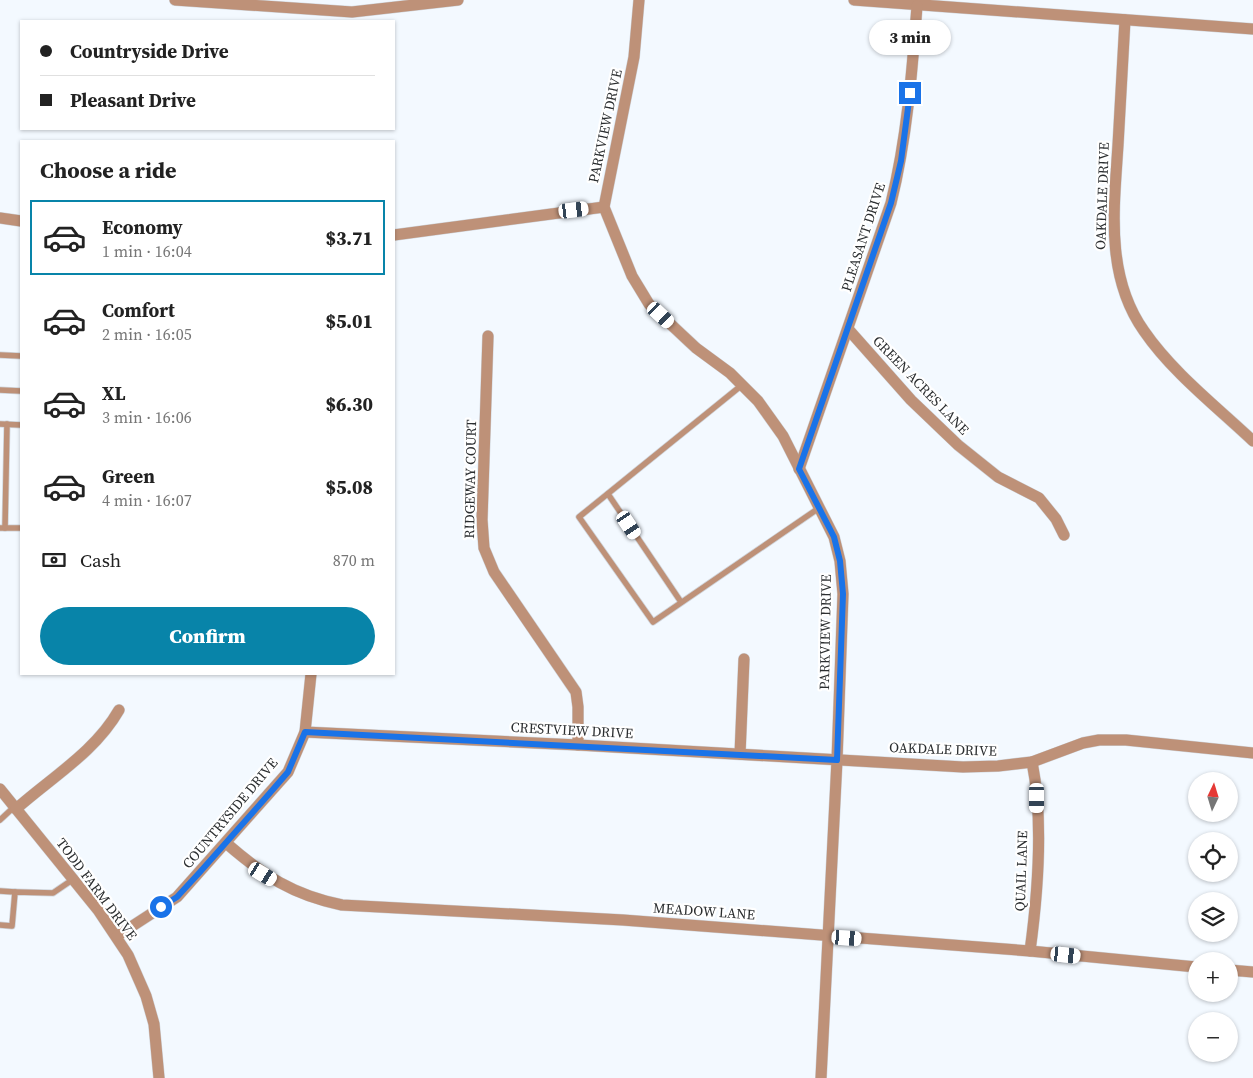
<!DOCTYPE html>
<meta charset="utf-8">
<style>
:root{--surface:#fff;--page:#f6f6f6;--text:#222;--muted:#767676;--line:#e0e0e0;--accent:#0884a9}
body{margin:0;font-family:"Source Serif 4",serif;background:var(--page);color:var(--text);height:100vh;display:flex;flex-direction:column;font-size:19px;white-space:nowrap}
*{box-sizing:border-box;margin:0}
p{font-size:16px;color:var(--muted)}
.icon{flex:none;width:28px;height:28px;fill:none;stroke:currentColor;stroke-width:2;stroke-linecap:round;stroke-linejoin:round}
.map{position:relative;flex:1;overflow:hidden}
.side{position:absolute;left:20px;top:140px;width:375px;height:535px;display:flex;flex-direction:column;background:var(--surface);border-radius:0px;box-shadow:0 1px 4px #0004}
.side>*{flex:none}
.hud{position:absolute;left:20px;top:20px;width:375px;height:110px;border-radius:0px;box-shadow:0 1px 4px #0004;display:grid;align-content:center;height:110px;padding:0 20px;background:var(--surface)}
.needle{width:32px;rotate:4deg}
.controls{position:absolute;left:1188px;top:772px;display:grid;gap:10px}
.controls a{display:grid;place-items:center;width:50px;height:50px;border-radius:50%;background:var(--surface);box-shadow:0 1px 4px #0004;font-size:25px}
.end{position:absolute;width:22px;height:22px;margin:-11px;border:6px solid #1a73e8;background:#fff;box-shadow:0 0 0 2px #fff}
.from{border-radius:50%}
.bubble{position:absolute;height:35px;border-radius:18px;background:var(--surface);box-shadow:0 1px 4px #0004;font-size:16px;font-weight:800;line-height:35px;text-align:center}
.car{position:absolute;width:15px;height:30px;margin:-15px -8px;border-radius:6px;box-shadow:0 0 4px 1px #0007;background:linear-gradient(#fff 24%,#345 0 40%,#fff 0 76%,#345 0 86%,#fff 0)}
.hud b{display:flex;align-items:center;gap:18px;height:48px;font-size:19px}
.hud b+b{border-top:1px solid var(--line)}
.hud i{width:12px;height:12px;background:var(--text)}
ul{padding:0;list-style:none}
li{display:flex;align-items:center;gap:15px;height:75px;margin:0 10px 8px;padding:0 10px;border:2px solid transparent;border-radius:0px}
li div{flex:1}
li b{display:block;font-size:19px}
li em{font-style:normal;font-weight:800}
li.current{border-color:var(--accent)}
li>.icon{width:45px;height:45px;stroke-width:1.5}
h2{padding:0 20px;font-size:22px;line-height:60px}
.pay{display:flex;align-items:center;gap:12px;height:55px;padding:0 20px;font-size:19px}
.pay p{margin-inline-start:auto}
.cta{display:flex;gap:10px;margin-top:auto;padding:10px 20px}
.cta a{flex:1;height:58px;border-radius:30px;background:var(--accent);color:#fff;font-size:20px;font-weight:800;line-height:58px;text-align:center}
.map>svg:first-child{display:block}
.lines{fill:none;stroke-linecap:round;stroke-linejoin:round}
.lane-casing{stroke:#cfd4da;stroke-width:7}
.street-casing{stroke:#cfd4da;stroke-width:12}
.lane{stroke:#be9178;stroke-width:5.5}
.street{stroke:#be9178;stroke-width:11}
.route{stroke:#1a73e8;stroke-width:6}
.labels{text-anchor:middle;stroke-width:4.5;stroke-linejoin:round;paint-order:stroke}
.street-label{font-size:14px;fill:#2b2e30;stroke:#fff}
</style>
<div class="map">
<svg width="1253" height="1078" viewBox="0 0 1253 1078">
<rect width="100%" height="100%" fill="#f3f9ff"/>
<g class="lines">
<g class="lane-casing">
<g id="lane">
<path d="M0 355 21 356"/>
<path d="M742 385 579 517 653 622 819 508"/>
<path d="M0 390 21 391"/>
<path d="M0 424 21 425"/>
<path d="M608 494 681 602"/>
<path d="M0 528H21"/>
<path d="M5 528 7 424"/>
<path d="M0 820 14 807"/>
<path d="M0 891 15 892"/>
<path d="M0 925 12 926 15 892 53 893 72 880"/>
</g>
</g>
<g class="street-casing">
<g id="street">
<path d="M175 0 352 12 458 0"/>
<path d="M639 0 634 57 604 207 632 276 649 304 696 348 730 373 758 401 783 436 834 537 840 561 843 594 837 760 821 1078"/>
<path d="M854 0 1253 29"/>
<path d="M1125 20C1123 62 1120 103 1118 145 1114 208 1105 276 1144 331 1172 372 1217 407 1253 441"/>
<path d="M0 218 21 221"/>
<path d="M394 235 604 207"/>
<path d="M848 329 911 400 958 445 998 477 1039 498 1056 519 1064 535"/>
<path d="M488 336 482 520 484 548 494 572 576 692 578 707V745"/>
<path d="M799 469 891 203C907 138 912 73 917 6"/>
<path d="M305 732 578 745 963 767 998 766 1032 762 1083 743 1099 740H1126L1253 753"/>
<path d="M740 754 744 659"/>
<path d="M0 789 98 910 128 955 146 996 154 1024 159 1078"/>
<path d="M16 809C52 777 95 752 119 710"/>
<path d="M226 843C264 876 293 895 342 905L623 920 1030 951 1196 967"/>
<path d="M117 936 177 897 288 772 305 732 311 674"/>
<path d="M1030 951C1038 892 1044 821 1032 762"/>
<path d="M1229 970 1253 972"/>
</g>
</g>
<use href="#lane" class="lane"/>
<use href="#street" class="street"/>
</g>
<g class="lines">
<path class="route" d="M161 907 177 897 200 872 269 794 288 772 305 732 837 760 843 594 840 561 834 537 799 469 891 203 901 161 910 93"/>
</g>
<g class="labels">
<g class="street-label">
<text transform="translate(605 126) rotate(-78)" y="5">PARKVIEW DRIVE</text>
<text transform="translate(1102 196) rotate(-88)" y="5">OAKDALE DRIVE</text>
<text transform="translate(863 237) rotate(-72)" y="5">PLEASANT DRIVE</text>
<text transform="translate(921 385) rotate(46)" y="5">GREEN ACRES LANE</text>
<text transform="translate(470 479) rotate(-89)" y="5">RIDGEWAY COURT</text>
<text transform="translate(825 632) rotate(-89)" y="5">PARKVIEW DRIVE</text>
<text transform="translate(572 730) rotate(3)" y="5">CRESTVIEW DRIVE</text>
<text transform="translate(943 749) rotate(2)" y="5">OAKDALE DRIVE</text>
<text transform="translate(230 813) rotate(-50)" y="5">COUNTRYSIDE DRIVE</text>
<text transform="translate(1021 871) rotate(-88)" y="5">QUAIL LANE</text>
<text transform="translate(97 889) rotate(53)" y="5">TODD FARM DRIVE</text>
<text transform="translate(704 911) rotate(4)" y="5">MEADOW LANE</text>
</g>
</g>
</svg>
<div class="controls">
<a><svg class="needle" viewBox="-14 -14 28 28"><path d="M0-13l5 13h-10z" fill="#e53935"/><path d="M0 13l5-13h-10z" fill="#767676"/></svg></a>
<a><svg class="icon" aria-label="locate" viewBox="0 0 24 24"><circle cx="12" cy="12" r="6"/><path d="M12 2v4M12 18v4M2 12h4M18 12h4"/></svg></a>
<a><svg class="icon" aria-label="layers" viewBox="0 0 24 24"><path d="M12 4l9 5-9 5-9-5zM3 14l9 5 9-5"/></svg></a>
<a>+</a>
<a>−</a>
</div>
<i class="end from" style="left:161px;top:907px"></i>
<i class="end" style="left:910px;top:93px"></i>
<div class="bubble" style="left:869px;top:20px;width:82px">3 min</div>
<i class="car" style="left:574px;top:210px;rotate:83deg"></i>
<i class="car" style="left:661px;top:315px;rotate:133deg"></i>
<i class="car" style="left:629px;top:525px;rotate:146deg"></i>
<i class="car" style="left:1037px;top:798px;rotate:180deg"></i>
<i class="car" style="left:263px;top:874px;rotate:121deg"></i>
<i class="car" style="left:847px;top:938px;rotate:94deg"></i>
<i class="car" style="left:1066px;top:955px;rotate:96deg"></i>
<div class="hud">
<b><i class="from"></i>Countryside Drive</b>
<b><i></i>Pleasant Drive</b>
</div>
<section class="side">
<h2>Choose a ride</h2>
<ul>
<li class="current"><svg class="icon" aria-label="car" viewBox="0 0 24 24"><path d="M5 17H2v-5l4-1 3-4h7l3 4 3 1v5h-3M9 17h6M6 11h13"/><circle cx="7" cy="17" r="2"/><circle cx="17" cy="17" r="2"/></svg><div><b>Economy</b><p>1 min · 16:04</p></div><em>$3.71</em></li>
<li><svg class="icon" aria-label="car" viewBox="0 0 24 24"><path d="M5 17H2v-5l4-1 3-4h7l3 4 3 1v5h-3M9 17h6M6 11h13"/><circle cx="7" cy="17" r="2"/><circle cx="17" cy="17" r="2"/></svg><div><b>Comfort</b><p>2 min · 16:05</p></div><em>$5.01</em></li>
<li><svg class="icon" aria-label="car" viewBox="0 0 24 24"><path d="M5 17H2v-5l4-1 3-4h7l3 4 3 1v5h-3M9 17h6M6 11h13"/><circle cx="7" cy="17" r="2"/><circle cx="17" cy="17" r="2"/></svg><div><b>XL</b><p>3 min · 16:06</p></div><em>$6.30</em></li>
<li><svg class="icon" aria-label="car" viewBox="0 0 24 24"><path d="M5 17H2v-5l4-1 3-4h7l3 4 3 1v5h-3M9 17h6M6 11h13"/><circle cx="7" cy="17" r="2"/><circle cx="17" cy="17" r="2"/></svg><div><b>Green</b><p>4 min · 16:07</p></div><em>$5.08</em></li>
</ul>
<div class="pay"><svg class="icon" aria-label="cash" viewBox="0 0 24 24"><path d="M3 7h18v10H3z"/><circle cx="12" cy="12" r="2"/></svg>Cash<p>870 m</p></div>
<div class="cta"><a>Confirm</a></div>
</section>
</div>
